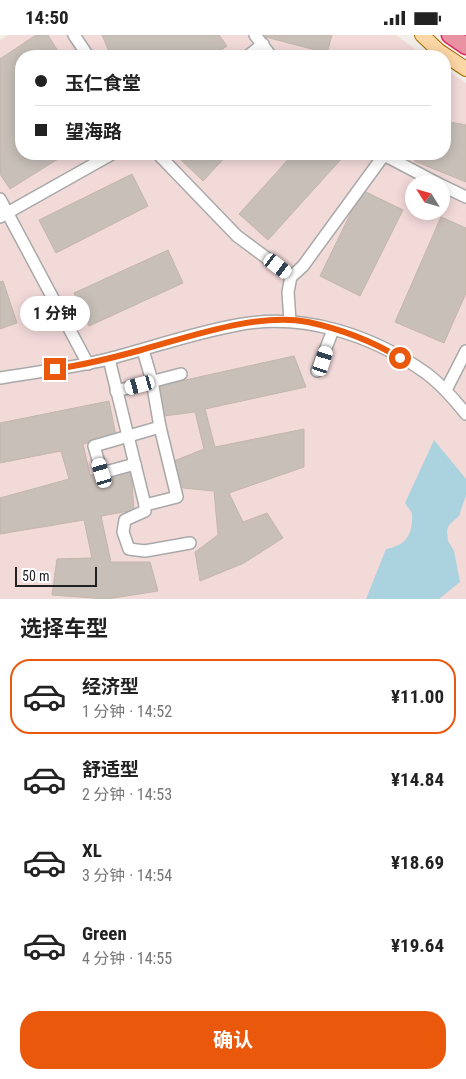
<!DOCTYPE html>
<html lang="zh">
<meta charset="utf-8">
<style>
:root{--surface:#fff;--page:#f2f2f2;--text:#222;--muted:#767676;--line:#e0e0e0;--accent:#ea580c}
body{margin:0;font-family:"Roboto Condensed","Noto Sans SC",sans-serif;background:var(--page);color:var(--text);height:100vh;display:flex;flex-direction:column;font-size:19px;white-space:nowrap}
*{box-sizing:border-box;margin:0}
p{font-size:16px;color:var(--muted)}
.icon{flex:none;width:28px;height:28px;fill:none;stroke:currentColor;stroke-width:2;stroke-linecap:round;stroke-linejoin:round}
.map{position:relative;height:564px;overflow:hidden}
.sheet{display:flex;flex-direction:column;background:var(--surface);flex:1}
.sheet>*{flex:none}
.top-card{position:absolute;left:15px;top:15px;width:436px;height:110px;border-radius:20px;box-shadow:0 2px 12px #0003;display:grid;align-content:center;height:110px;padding:0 20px;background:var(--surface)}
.needle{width:32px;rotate:307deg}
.buttons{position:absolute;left:405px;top:140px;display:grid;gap:10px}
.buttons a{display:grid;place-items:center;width:45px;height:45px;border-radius:50%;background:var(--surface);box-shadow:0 2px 12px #0003;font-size:25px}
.scale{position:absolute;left:15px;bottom:12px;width:82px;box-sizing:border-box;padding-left:5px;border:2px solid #222;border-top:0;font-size:14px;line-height:18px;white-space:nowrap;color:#222;-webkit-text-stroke:4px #fff;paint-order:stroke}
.end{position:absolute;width:22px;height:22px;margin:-11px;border:6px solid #ea580c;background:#fff;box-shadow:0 0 0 2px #fff}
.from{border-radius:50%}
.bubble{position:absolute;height:35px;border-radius:18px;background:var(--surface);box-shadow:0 2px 12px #0003;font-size:16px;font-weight:700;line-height:35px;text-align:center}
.car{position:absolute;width:15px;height:30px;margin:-15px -8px;border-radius:6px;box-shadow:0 0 4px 1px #0007;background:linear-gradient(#fff 24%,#345 0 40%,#fff 0 76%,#345 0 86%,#fff 0)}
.top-card b{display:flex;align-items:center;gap:18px;height:48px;font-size:19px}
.top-card b+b{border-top:1px solid var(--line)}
.top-card i{width:12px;height:12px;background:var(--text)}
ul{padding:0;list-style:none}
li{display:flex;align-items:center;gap:15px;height:75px;margin:0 10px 8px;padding:0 10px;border:2px solid transparent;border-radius:20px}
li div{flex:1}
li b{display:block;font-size:19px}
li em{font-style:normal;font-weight:700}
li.active{border-color:var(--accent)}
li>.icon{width:45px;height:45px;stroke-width:1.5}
h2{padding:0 20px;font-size:22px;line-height:60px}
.action{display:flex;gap:10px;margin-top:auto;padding:10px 20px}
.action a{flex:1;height:58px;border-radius:20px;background:var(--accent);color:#fff;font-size:20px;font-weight:700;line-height:58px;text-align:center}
.status{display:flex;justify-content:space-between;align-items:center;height:35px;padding:0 25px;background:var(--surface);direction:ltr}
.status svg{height:14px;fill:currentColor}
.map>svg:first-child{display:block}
.commercial{fill:#f2dad9;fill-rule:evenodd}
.water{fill:#aad3df}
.building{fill:#c7bfb8;stroke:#c4b6ab}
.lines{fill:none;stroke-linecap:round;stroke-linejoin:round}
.minor-casing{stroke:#a9a9a9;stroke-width:14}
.major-casing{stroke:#a06b00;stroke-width:16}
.highway-casing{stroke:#dc2a67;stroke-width:19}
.minor{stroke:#fff;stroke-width:11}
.major{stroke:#fcd6a4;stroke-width:14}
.highway{stroke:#e892a2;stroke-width:16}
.route{stroke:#ea580c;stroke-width:6}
</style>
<div class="status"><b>14:50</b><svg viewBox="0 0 49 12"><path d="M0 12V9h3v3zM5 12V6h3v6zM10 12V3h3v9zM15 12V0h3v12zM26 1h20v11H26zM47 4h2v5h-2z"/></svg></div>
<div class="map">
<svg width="466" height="564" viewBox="0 0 466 564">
<rect width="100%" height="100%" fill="#f2efe9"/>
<path class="commercial" d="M8 0H396L425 21H21V119H445V34L466 48V564H0V5ZM414 149H441V176H414Z"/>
<path class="water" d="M434 405 466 444V460L459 481 449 490 447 495 448 506 454 516 460 547 439 564H366L386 514C407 510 413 499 412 478L405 468Z"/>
<g class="building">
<path d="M36 0H48L61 21H21V119H66L10 154 0 139V24Z"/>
<path d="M102 0H219L227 11 212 21H108L110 19Z"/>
<path d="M258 0H332L327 18Z"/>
<path d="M445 86 466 90V147L414 126 418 119H445Z"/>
<path d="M175 119H228L203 146Z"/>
<path d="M293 119H339L343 122 268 205 239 179Z"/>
<path d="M132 139 148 171 56 218 39 185Z"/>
<path d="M362 155 403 175 360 261 320 241Z"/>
<path d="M441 182 466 193V258L444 308 395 287Z"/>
<path d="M168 215 183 248 89 291 74 258Z"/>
<path d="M3 246 17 288 0 294V247Z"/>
<path d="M294 321 306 352 205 374 215 412 304 394V432L229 458 243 487 267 478 283 503 244 528 200 546 195 517 218 500 214 456 183 453 174 426 204 414 195 377 164 381 158 351Z"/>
<path d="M109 366 116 401 83 409 90 440 131 435 134 475 101 481 111 527H150L158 556 107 564 52 560 57 524 92 523 84 485 0 499V463L69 444 61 416 0 428V388Z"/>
</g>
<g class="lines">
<g class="minor-casing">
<g id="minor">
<path d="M74 0 88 21"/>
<path d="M255 0 271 21"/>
<path d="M248 21 263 9"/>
<path d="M158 119 237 201 291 241 288 257 290 286"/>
<path d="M441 150 466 162"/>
<path d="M0 164 88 329"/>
<path d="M0 182 112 119"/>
<path d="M291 242 303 231 384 120 439 149"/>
<path d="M143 315 152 346 160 392"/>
<path d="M109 324 145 470V476L125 485 123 497 129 514 145 516 190 508"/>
<path d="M317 336 333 295"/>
<path d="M0 343C36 337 73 333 108 324 151 313 193 298 237 290 303 277 372 300 426 338 442 350 454 364 466 379"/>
<path d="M446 355 466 316"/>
<path d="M116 356 181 339"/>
<path d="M135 429 102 438 94 411 160 392 177 462 145 470"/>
</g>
</g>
<g class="major-casing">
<path id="major" d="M422 0 439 16 466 34"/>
</g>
<g class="highway-casing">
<path id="highway" d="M450 0 466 11"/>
</g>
<use href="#minor" class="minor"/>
<use href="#major" class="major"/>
<use href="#highway" class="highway"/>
</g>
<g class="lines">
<path class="route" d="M55 334C84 330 112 323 141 315 189 302 258 277 308 287 341 294 372 306 400 323"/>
</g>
</svg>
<div class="buttons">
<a><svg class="needle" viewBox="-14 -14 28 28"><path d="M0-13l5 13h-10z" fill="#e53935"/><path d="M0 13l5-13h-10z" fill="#767676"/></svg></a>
</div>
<div class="scale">50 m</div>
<i class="end from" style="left:400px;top:323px"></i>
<i class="end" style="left:55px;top:334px"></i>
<div class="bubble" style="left:20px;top:261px;width:70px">1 分钟</div>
<i class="car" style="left:278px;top:231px;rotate:127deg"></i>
<i class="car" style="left:323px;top:326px;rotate:18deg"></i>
<i class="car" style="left:140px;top:350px;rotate:255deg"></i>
<i class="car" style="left:102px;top:438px;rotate:343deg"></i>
<div class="top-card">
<b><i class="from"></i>玉仁食堂</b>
<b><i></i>望海路</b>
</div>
</div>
<section class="sheet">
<h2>选择车型</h2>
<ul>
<li class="active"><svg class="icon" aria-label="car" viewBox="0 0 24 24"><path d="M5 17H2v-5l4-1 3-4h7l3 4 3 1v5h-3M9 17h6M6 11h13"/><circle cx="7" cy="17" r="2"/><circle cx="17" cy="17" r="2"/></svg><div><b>经济型</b><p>1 分钟 · 14:52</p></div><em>¥11.00</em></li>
<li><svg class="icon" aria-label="car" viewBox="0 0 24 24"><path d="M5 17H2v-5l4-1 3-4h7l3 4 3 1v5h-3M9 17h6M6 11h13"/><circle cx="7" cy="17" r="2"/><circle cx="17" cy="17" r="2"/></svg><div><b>舒适型</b><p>2 分钟 · 14:53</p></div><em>¥14.84</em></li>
<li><svg class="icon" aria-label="car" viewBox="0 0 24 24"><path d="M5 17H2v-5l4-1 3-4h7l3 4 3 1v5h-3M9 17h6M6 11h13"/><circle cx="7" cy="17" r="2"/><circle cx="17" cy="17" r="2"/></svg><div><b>XL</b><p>3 分钟 · 14:54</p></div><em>¥18.69</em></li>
<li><svg class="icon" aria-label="car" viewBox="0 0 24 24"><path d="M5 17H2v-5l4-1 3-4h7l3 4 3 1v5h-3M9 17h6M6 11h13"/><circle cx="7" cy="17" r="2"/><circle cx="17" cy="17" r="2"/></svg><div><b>Green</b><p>4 分钟 · 14:55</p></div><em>¥19.64</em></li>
</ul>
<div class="action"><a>确认</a></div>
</section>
